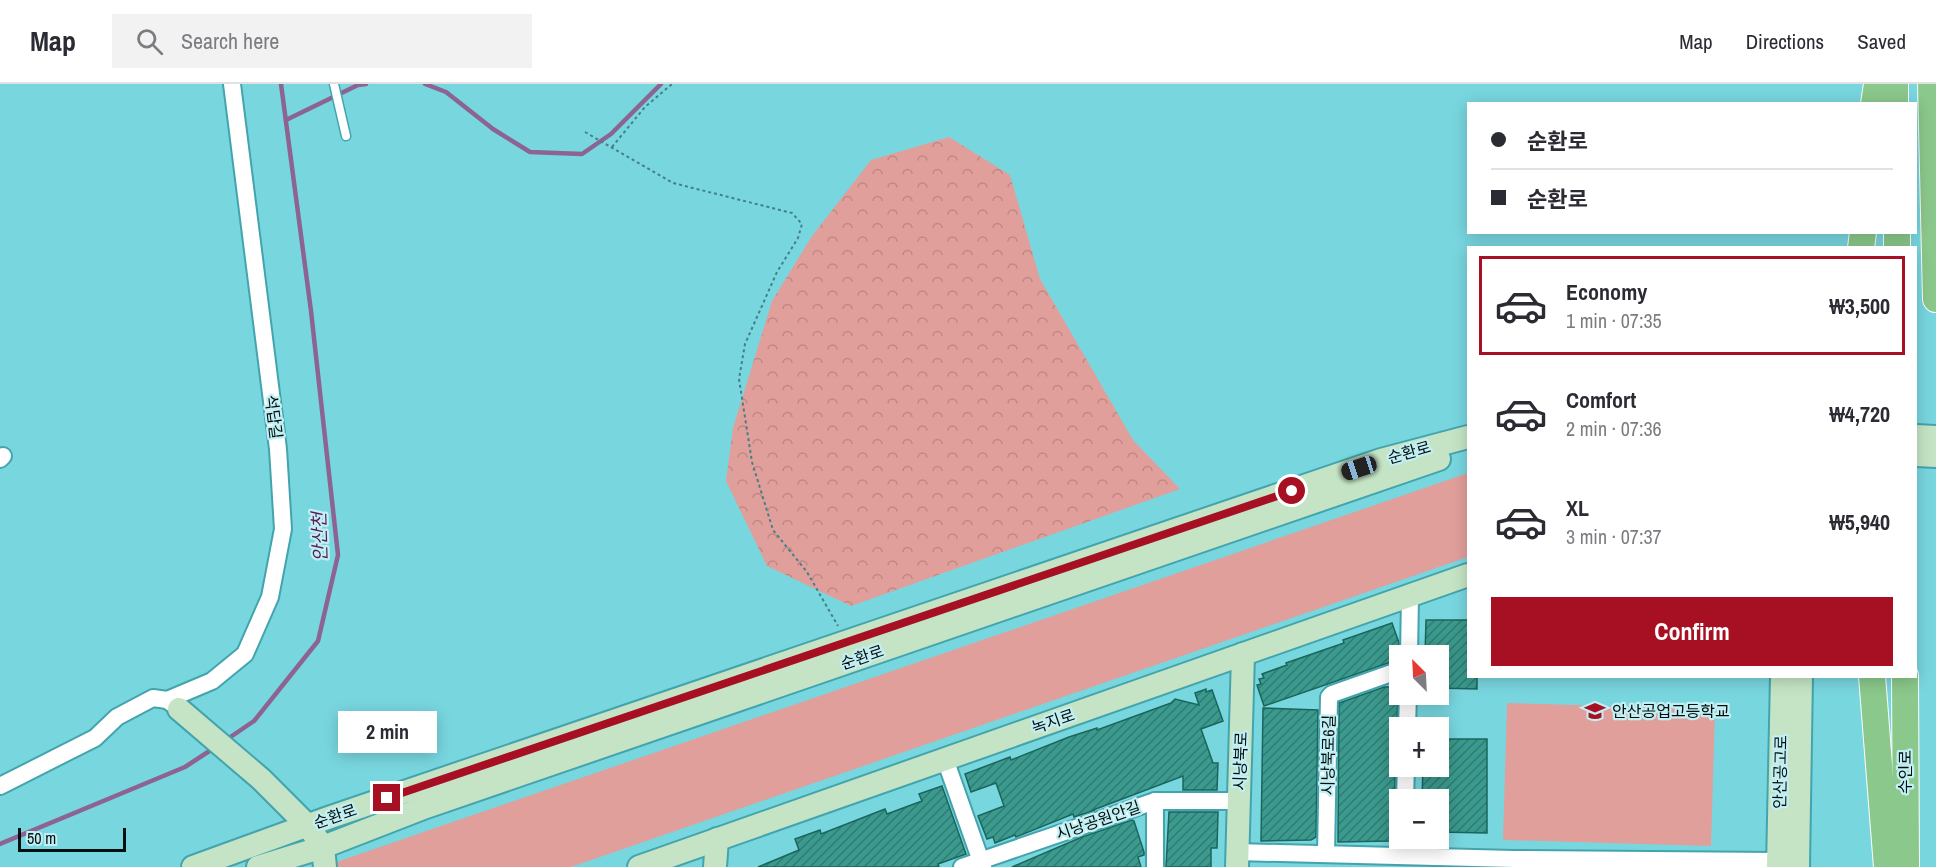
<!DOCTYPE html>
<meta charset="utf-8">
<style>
:root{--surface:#fff;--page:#f2f2f3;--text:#2b2b33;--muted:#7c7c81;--line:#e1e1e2;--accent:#a70f23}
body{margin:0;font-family:"Archivo Narrow","Noto Sans KR",sans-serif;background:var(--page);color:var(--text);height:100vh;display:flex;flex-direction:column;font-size:22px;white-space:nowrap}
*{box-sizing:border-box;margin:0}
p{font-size:20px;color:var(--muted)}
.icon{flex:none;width:33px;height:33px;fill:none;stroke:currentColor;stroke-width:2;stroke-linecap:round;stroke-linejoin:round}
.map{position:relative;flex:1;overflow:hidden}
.sheet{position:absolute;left:1467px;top:162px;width:450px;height:432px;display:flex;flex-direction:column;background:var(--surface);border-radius:0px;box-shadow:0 3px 15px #0003}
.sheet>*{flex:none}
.hud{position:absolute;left:1467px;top:18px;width:450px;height:132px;border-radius:0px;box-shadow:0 3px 15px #0003;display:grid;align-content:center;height:132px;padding:0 24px;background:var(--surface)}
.needle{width:39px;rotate:336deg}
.buttons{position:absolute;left:1389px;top:561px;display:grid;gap:12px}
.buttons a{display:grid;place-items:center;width:60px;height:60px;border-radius:0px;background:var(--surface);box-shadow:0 3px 15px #0003;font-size:30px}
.scale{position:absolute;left:18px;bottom:15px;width:108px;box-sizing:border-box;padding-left:6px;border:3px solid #000f11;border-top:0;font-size:16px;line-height:21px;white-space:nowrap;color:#000f11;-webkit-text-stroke:4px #c3eff3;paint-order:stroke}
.end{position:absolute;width:27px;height:27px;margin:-14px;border:8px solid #a70f23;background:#fff;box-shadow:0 0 0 3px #fff}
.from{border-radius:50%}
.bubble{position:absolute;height:42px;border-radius:0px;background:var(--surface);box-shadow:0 3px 15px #0003;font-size:20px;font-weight:800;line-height:42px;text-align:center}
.car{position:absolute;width:18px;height:36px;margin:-18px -9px;border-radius:8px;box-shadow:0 0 4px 2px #0007;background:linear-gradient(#222 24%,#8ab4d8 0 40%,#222 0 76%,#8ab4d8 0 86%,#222 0)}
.hud b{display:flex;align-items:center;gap:21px;height:57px;font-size:22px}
.hud b+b{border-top:2px solid var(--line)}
.hud i{width:15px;height:15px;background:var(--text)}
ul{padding:10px 0 0;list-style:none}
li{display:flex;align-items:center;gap:18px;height:99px;margin:0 12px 9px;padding:0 12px;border:3px solid transparent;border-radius:0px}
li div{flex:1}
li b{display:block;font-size:22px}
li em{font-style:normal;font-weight:800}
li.active{border-color:var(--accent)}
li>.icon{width:54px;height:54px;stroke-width:1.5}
.action{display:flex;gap:12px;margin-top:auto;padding:12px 24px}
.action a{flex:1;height:69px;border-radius:0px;background:var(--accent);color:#fff;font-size:24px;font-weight:800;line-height:69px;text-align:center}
header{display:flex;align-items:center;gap:36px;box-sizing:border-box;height:84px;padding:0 30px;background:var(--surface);border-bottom:2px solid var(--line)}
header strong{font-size:28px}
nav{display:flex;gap:33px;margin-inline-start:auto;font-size:21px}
.search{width:420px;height:54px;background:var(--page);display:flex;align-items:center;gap:15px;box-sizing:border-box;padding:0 21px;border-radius:0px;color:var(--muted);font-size:22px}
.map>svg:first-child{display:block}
.forest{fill:url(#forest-crowns)}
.park{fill:#e19f9b}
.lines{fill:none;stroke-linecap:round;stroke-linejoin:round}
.stream{stroke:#8d6392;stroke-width:4.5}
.building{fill:url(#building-hatch);stroke:#1a655c;stroke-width:1.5}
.lane-casing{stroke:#43a4ad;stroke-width:11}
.street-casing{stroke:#43a4ad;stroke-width:20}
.secondary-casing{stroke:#43a4ad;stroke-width:26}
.primary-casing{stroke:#fff;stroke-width:28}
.path{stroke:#448086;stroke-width:2;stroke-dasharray:3 3;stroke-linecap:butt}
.lane{stroke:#fff;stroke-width:8}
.street{stroke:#fff;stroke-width:16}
.secondary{stroke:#c5e4c5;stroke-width:22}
.primary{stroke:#8bc88b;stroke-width:26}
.route{stroke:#a70f23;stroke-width:8}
.labels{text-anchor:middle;stroke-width:4.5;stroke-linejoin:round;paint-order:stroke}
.street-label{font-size:16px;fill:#000f11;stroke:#c3eff3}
.poi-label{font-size:16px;fill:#000f11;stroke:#c3eff3;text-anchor:start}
.water-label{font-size:18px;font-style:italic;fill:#531d59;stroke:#c3eff3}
</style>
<header>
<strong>Map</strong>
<div class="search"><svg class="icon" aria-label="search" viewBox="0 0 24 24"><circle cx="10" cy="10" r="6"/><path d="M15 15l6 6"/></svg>Search here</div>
<nav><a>Map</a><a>Directions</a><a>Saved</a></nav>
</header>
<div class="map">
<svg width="1936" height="783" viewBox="0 0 1936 783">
<defs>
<pattern id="forest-crowns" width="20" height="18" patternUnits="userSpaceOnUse" patternTransform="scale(1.5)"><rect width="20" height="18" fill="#e19f9b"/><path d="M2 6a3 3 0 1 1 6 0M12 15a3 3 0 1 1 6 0" fill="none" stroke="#bf8884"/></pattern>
<pattern id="building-hatch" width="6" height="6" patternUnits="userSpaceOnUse" patternTransform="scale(1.5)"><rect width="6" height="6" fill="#3b9a8d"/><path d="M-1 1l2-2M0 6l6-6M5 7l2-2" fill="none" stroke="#2f7c72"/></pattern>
</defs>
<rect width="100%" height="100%" fill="#78d6df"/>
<path class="forest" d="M949 53 1010 91 1040 195 1133 356 1180 405 851 522 767 482 726 397 733 344 772 217 812 152 871 76Z"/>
<g class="park">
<path d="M1468 389V473L571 783H322Z"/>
<path d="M1507 619 1715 625 1711 762 1503 756Z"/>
</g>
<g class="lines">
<g class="stream">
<path d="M425 0 446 8 493 45 530 68 582 70 611 50 661 0"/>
<path d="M286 36 358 1 366 0"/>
<path d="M226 656 254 637 318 557 338 471 311 227 281 0"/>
<path d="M0 760 185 683 214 664"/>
</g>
</g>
<g class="building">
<path d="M1426 536H1468V592H1477V605L1438 604V572H1425Z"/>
<path d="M1392 539 1399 559V573L1394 577 1264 622 1257 601 1261 600 1259 595 1264 594 1262 590 1287 581 1286 579 1344 559 1343 556Z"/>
<path d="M1384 603H1398L1397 642H1393L1391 689H1395V748L1391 757 1338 758 1339 619Z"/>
<path d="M1206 605V608L1212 606 1223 637 1201 645 1213 679H1218L1217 706H1183V692L1093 726H1095L1074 733 1073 730 1016 753 1015 751 995 759 993 753 987 755 978 732 1004 722 996 699 971 708 965 690 1010 673 1011 676 1069 653 1097 644V646L1171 619 1175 615 1199 621 1195 609Z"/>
<path d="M1263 624 1318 626 1316 753 1311 756 1261 757Z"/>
<path d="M1438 655H1487V749L1438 748V716H1422L1423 682H1438Z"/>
<path d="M942 702 966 770 938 780 939 783H758L799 766 795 755 820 746 821 750 885 725 887 730 922 717 919 710Z"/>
<path d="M1169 728H1218L1217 764H1211V783H1166Z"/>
<path d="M1132 736 1134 737 1144 768V771L1138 773 1141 783H1012L1082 753Z"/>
</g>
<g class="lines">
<g class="lane-casing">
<path id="lane" d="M334 0 346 52"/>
</g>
<g class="street-casing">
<g id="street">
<path d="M0 375 3 372"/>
<path d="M1409 572 1410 511"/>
<path d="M167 616 212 597 245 570 270 513 283 445 278 365 232 0"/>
<path d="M1407 644 1408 610"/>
<path d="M945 675 983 783"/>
<path d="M0 702 95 654 117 633 153 614 167 616 174 621"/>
<path d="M1405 716 1406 682"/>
<path d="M1155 717V783"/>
<path d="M1237 768 1514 775 1778 777"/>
<path d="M1326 769 1329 613 1332 610 1400 586"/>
<path d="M1404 772V754"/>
<path d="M962 783 1155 717H1239"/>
</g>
</g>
<g class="secondary-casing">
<g id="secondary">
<path d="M1916 352 1936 353"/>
<path d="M1916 371 1936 372"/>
<path d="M179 625 261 695 308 742 323 763 325 783"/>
<path d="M193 783 328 734 1381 376 1468 353"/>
<path d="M258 783 323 763 426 723 1439 375"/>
<path d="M639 783 1468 491"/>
<path d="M715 783 717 755"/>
<path d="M1237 783 1243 570"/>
<path d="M1778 783 1782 592"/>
<path d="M1798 783 1801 592"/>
</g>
</g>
<g class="primary-casing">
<g id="primary">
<path d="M1895 0V20"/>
<path d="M1931 0 1936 215"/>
<path d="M1874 20 1877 0"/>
<path d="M1897 148V164"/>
<path d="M1861 164 1863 148"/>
<path d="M1872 592 1887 783"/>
<path d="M1905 592 1906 783"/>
</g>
</g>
<g class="path">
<path d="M585 48 673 99 792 129 802 140 798 154 777 188 745 260 739 295 752 378 773 446 807 488 838 542"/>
<path d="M612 63 645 23 672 0"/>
</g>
<use href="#lane" class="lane"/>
<use href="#street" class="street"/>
<use href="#secondary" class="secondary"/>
<use href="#primary" class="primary"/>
</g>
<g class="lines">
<path class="route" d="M387 714 1292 407"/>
</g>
<defs>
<g id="school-bare" transform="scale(1.62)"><path d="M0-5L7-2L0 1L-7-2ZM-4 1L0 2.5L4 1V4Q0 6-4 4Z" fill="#a70f23" stroke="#c3eff3" stroke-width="2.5" paint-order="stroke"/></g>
</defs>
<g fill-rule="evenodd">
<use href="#school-bare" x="1595" y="627"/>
</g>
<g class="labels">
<g class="street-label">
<text transform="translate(274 333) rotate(83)" y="6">석답길</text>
<text transform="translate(1409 368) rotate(-16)" y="6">순환로</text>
<text transform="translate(862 573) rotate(-19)" y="6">순환로</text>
<text transform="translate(1053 637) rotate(-19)" y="6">녹지로</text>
<text transform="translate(1328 671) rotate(-89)" y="6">시낭북로6길</text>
<text transform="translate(1240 677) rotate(-88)" y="6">시낭북로</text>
<text transform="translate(1780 688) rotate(-89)" y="6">안산공고로</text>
<text transform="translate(1905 688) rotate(-90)" y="6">수인로</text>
<text transform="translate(335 732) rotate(-19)" y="6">순환로</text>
<text transform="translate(1098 736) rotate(-19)" y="6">시낭공원안길</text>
</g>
<g class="poi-label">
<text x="1612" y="633">안산공업고등학교</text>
</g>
<g class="water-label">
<text transform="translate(320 453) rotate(-92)" y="6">안산천</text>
</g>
</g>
</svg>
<div class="buttons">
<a><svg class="needle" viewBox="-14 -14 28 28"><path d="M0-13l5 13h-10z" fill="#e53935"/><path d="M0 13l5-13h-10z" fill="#7c7c81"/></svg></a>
<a>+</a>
<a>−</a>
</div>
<div class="scale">50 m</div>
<i class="end from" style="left:1292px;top:407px"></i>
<i class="end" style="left:387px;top:714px"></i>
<div class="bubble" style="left:338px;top:627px;width:99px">2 min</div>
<i class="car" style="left:1359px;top:384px;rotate:252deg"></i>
<div class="hud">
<b><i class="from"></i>순환로</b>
<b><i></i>순환로</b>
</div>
<section class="sheet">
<ul>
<li class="active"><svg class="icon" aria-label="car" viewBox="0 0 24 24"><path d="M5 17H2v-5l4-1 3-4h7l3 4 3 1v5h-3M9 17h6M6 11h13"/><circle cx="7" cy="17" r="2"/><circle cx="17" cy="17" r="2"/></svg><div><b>Economy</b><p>1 min · 07:35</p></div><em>₩3,500</em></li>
<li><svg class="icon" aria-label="car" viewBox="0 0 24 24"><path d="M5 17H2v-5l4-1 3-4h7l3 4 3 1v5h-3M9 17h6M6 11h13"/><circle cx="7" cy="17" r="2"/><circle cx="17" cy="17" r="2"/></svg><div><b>Comfort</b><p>2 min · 07:36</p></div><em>₩4,720</em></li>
<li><svg class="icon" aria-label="car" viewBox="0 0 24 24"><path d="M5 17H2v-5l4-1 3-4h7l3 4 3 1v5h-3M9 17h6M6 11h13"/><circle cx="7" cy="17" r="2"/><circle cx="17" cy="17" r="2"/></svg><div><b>XL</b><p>3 min · 07:37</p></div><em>₩5,940</em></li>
</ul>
<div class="action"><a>Confirm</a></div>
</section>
</div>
